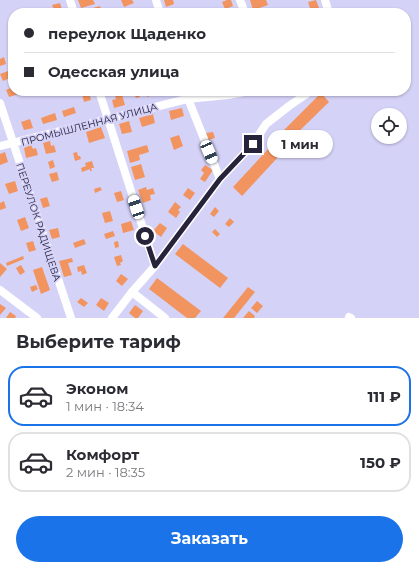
<!DOCTYPE html>
<html lang="ru">
<meta charset="utf-8">
<style>
:root{--surface:#fff;--page:#f7f7f7;--text:#2b2b33;--muted:#7c7c81;--line:#e1e1e2;--accent:#1a73e8}
body{margin:0;font-family:Montserrat,sans-serif;background:var(--page);color:var(--text);height:100vh;display:flex;flex-direction:column;font-size:15px;white-space:nowrap}
*{box-sizing:border-box;margin:0}
p{font-size:13px;color:var(--muted)}
.icon{flex:none;width:22px;height:22px;fill:none;stroke:currentColor;stroke-width:2;stroke-linecap:round;stroke-linejoin:round}
.map{position:relative;height:318px;overflow:hidden}
.side{display:flex;flex-direction:column;background:var(--surface);flex:1}
.side>*{flex:none}
.top-card{position:absolute;left:8px;top:8px;width:403px;height:88px;border-radius:16px;box-shadow:0 1px 3px #0004;display:grid;align-content:center;height:88px;padding:0 16px;background:var(--surface)}
.fabs{position:absolute;left:371px;top:108px;display:grid;gap:8px}
.fabs a{display:grid;place-items:center;width:36px;height:36px;border-radius:50%;background:var(--surface);box-shadow:0 1px 3px #0004;font-size:20px}
.end{position:absolute;width:18px;height:18px;margin:-9px;border:5px solid #26233b;background:#fff;box-shadow:0 0 0 2px #fff}
.from{border-radius:50%}
.bubble{position:absolute;height:28px;border-radius:14px;background:var(--surface);box-shadow:0 1px 3px #0004;font-size:13px;font-weight:700;line-height:28px;text-align:center}
.car{position:absolute;width:12px;height:24px;margin:-12px -6px;border-radius:5px;box-shadow:0 0 3px 1px #0007;background:linear-gradient(#fff 24%,#345 0 40%,#fff 0 76%,#345 0 86%,#fff 0)}
.top-card b{display:flex;align-items:center;gap:14px;height:38px;font-size:15px}
.top-card b+b{border-top:1px solid var(--line)}
.top-card i{width:10px;height:10px;background:var(--text)}
ul{padding:0;list-style:none}
li{display:flex;align-items:center;gap:12px;height:60px;margin:0 8px 6px;padding:0 8px;border:2px solid var(--line);border-radius:16px}
li div{flex:1}
li b{display:block;font-size:15px}
li em{font-style:normal;font-weight:700}
li.on{border-color:var(--accent)}
li>.icon{width:36px;height:36px;stroke-width:1.5}
h2{padding:0 16px;font-size:18px;line-height:48px}
.primary-button{display:flex;gap:8px;margin-top:auto;padding:8px 16px}
.primary-button a{flex:1;height:46px;border-radius:24px;background:var(--accent);color:#fff;font-size:16px;font-weight:700;line-height:46px;text-align:center}
.map>svg:first-child{display:block}
.building{fill:#f19460}
.lines{fill:none;stroke-linecap:round;stroke-linejoin:round}
.minor{stroke:#fff;stroke-width:8}
.route{stroke:#26233b;stroke-width:5}
.labels{text-anchor:middle;stroke-width:3.5;stroke-linejoin:round;paint-order:stroke}
.street-label{font-size:10px;fill:#26233b;stroke:#d5d2f8}
</style>
<div class="map">
<svg width="419" height="318" viewBox="0 0 419 318">
<rect width="100%" height="100%" fill="#d5d2f8"/>
<g class="building">
<path d="M78 0H93L95 4 81 8Z"/>
<path d="M121 0H132L134 3 124 7Z"/>
<path d="M164 0H173L174 4 166 7Z"/>
<path d="M227 0H231L233 6 225 9 222 2Z"/>
<path d="M250 0H266L268 5 253 10Z"/>
<path d="M316 0 319 8 311 11 308 2Z"/>
<path d="M60 3 62 10 55 12 52 5Z"/>
<path d="M100 6 102 13H95L93 8Z"/>
<path d="M4 57 6 64 0 66V59Z"/>
<path d="M8 71 10 78 3 81 0 74Z"/>
<path d="M13 87V91H17L19 94 9 97 6 90Z"/>
<path d="M71 91H79L80 94 73 96Z"/>
<path d="M116 91H121L125 105 114 108 112 100 116 99 114 92Z"/>
<path d="M133 91H138L140 97 136 98Z"/>
<path d="M145 91H156L157 93 147 97Z"/>
<path d="M89 92 91 100 84 102 82 94Z"/>
<path d="M321 93 329 102 288 142 280 134Z"/>
<path d="M74 107 76 113 64 117 62 111Z"/>
<path d="M182 108 184 116 171 120 169 111Z"/>
<path d="M55 113 57 120 43 124 41 118Z"/>
<path d="M153 114 155 123 142 127 139 118Z"/>
<path d="M30 119 33 128 24 130 21 122Z"/>
<path d="M129 121 132 132 122 134 119 124Z"/>
<path d="M101 127 105 138 89 143 86 132Z"/>
<path d="M213 132 215 138 208 140 206 133Z"/>
<path d="M179 135 183 146 174 150 170 138Z"/>
<path d="M50 141 51 146 54 145 56 152 46 154 43 143Z"/>
<path d="M31 145 33 149 36 148 38 155 26 158 24 148Z"/>
<path d="M147 145 149 152 139 155 140 160 130 163 127 151Z"/>
<path d="M271 146 280 155 242 196 233 187Z"/>
<path d="M5 152 8 162 0 165V154Z"/>
<path d="M77 152 78 156H80L81 159 75 161 73 153Z"/>
<path d="M53 160 55 167 50 169 48 162Z"/>
<path d="M92 161 94 168H91L92 171H90V169L82 172 81 168 86 166 85 163Z"/>
<path d="M141 164 145 177 135 180 131 167Z"/>
<path d="M205 165 213 170 205 182 200 179 204 173 201 170Z"/>
<path d="M57 172 59 180 52 182 49 174Z"/>
<path d="M15 181 18 191 9 194 5 184Z"/>
<path d="M100 187 102 190 95 193 94 189Z"/>
<path d="M146 187 147 190 153 188 155 194 150 195 151 200 143 203 138 190Z"/>
<path d="M188 188 195 193 190 200 183 195Z"/>
<path d="M121 191 124 200 117 202 114 193Z"/>
<path d="M47 197 50 206 43 208 40 199Z"/>
<path d="M4 201 6 208 0 210V203Z"/>
<path d="M175 202 181 207 178 210 180 212 176 218 168 212Z"/>
<path d="M215 207 219 211 214 217 210 214Z"/>
<path d="M110 211 113 221 105 223 102 213Z"/>
<path d="M25 217 29 228 21 231 17 220Z"/>
<path d="M230 218 234 222 229 227 225 224Z"/>
<path d="M131 221 134 230 123 233 121 224Z"/>
<path d="M160 223 167 228 161 237 153 231Z"/>
<path d="M58 228 60 237 52 239 49 230Z"/>
<path d="M215 229 220 234 217 237 212 232Z"/>
<path d="M113 231 115 236 106 239 104 234Z"/>
<path d="M84 239 86 244 75 248 73 243Z"/>
<path d="M33 241 36 250 29 252 26 243Z"/>
<path d="M118 241 119 247 115 248 114 242Z"/>
<path d="M183 244 228 278 220 288 175 254Z"/>
<path d="M121 255 123 261 120 263 121 265 117 266 114 257Z"/>
<path d="M23 256 24 259 7 266 6 263Z"/>
<path d="M72 258 73 262 68 263 72 275 64 277 59 261Z"/>
<path d="M0 263 7 269 0 277Z"/>
<path d="M21 265 25 272 20 275 16 268Z"/>
<path d="M84 265 87 273 82 275 81 271 78 272 77 267Z"/>
<path d="M42 267 50 290 41 294 33 270Z"/>
<path d="M121 274 128 279 122 286 116 281Z"/>
<path d="M157 278 201 311 195 318H187L149 289Z"/>
<path d="M36 285 38 289 32 292 30 287Z"/>
<path d="M248 287 255 292 234 318H223Z"/>
<path d="M81 298 88 303 84 307 77 302Z"/>
<path d="M101 298 109 303 104 311 96 305Z"/>
<path d="M257 301 263 306 257 313 251 308Z"/>
<path d="M0 304 6 308 0 315Z"/>
<path d="M135 305 143 311 138 318H135L129 313Z"/>
<path d="M249 311 255 316 254 318H243Z"/>
<path d="M10 312 16 316 15 318H6Z"/>
</g>
<g class="lines">
<g class="minor">
<path d="M70 0 74 13"/>
<path d="M156 0 160 13"/>
<path d="M240 0 245 13"/>
<path d="M325 0 329 13"/>
<path d="M99 91 155 266"/>
<path d="M185 91 220 179"/>
<path d="M0 103 71 318"/>
<path d="M0 146 187 99 228 95 250 91"/>
<path d="M0 290 37 318"/>
<path d="M132 292 165 318"/>
<path d="M349 317 351 318"/>
<path d="M112 318 132 292 155 266 220 179 253 144 266 124 289 106 311 91"/>
</g>
</g>
<g class="lines">
<path class="route" d="M145 236 155 266 220 179 253 144"/>
</g>
<g class="labels">
<g class="street-label">
<text transform="translate(89 124) rotate(-15)" y="4">ПРОМЫШЛЕННАЯ УЛИЦА</text>
<text transform="translate(39 222) rotate(72)" y="4">ПЕРЕУЛОК РАДИЩЕВА</text>
</g>
</g>
</svg>
<div class="fabs">
<a><svg class="icon" aria-label="locate" viewBox="0 0 24 24"><circle cx="12" cy="12" r="6"/><path d="M12 2v4M12 18v4M2 12h4M18 12h4"/></svg></a>
</div>
<i class="end from" style="left:145px;top:236px"></i>
<i class="end" style="left:253px;top:144px"></i>
<div class="bubble" style="left:267px;top:130px;width:66px">1 мин</div>
<i class="car" style="left:209px;top:152px;rotate:157deg"></i>
<i class="car" style="left:136px;top:207px;rotate:342deg"></i>
<div class="top-card">
<b><i class="from"></i>переулок Щаденко</b>
<b><i></i>Одесская улица</b>
</div>
</div>
<section class="side">
<h2>Выберите тариф</h2>
<ul>
<li class="on"><svg class="icon" aria-label="car" viewBox="0 0 24 24"><path d="M5 17H2v-5l4-1 3-4h7l3 4 3 1v5h-3M9 17h6M6 11h13"/><circle cx="7" cy="17" r="2"/><circle cx="17" cy="17" r="2"/></svg><div><b>Эконом</b><p>1 мин · 18:34</p></div><em>111 ₽</em></li>
<li><svg class="icon" aria-label="car" viewBox="0 0 24 24"><path d="M5 17H2v-5l4-1 3-4h7l3 4 3 1v5h-3M9 17h6M6 11h13"/><circle cx="7" cy="17" r="2"/><circle cx="17" cy="17" r="2"/></svg><div><b>Комфорт</b><p>2 мин · 18:35</p></div><em>150 ₽</em></li>
</ul>
<div class="primary-button"><a>Заказать</a></div>
</section>
